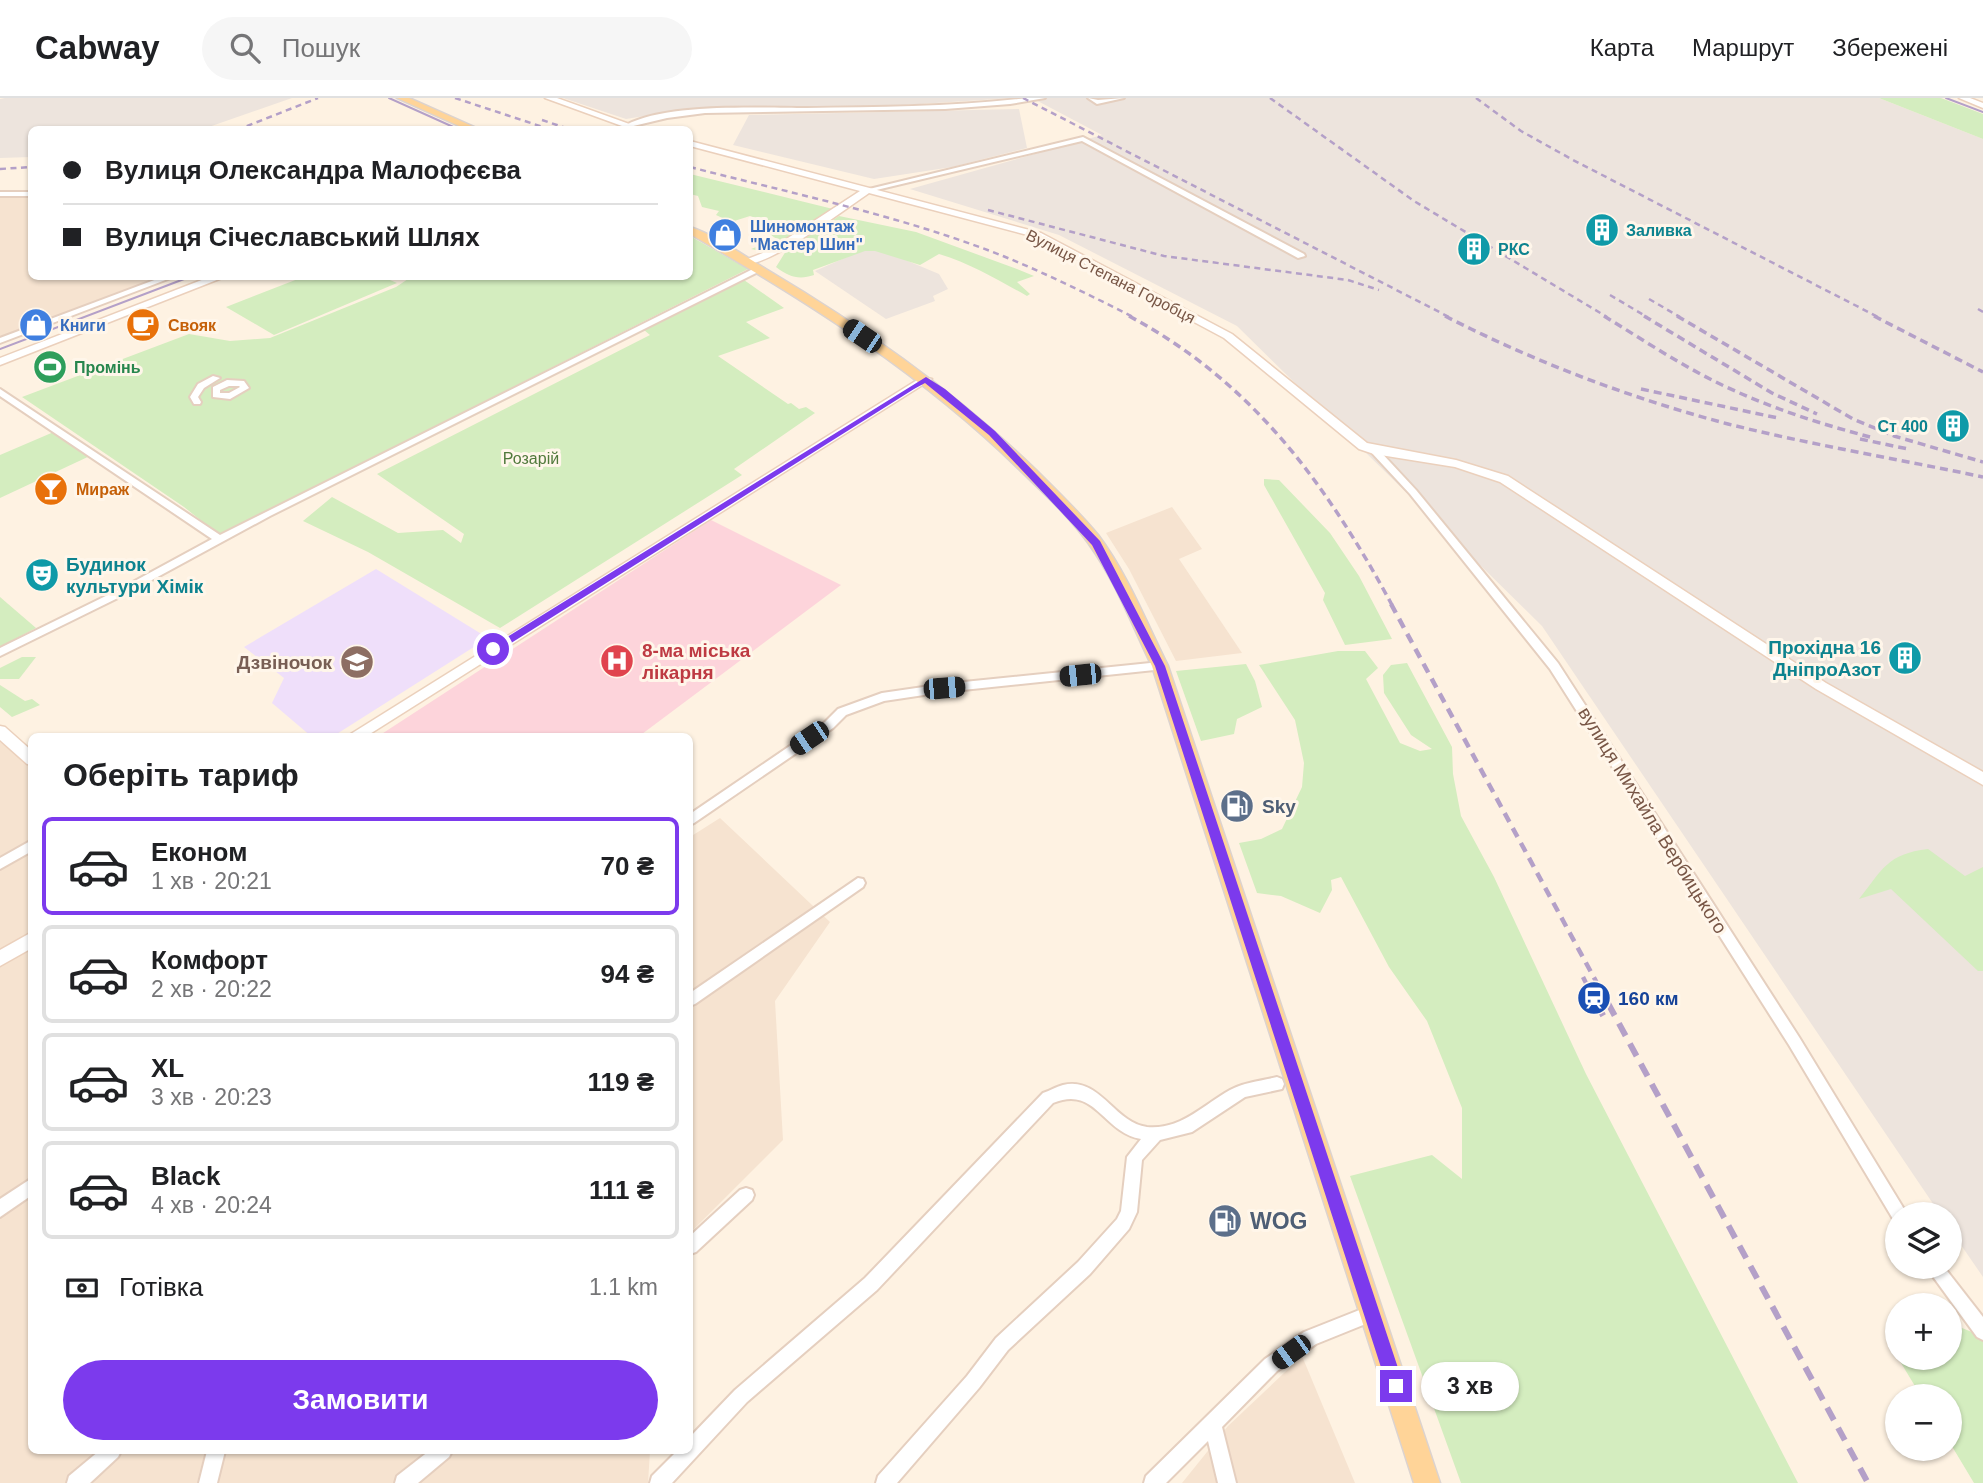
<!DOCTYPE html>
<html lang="uk">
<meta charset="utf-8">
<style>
:root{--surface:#fff;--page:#f6f6f6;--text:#202124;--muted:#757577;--line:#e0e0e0;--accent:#7c3aed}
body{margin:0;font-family:Arial,sans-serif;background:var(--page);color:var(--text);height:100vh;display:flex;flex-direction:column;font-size:26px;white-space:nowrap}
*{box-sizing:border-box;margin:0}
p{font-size:23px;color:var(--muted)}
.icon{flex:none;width:38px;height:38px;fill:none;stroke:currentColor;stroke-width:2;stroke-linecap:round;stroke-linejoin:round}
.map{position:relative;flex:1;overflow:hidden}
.panel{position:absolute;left:28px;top:635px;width:665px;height:721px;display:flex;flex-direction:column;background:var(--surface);border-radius:10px;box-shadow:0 2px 5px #0004}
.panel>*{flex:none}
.hud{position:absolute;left:28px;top:28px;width:665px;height:154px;border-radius:10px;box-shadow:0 2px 5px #0004;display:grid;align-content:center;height:154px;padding:0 35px;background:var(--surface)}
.controls{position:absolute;left:1885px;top:1104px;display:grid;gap:14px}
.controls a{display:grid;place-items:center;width:77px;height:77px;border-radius:50%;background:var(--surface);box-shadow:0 2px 5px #0004;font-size:35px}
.end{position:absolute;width:32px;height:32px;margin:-16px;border:9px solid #7c3aed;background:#fff;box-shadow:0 0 0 4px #fff}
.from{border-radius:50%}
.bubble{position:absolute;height:49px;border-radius:24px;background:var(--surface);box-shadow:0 2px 5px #0004;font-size:23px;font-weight:700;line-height:49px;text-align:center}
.car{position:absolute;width:21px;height:42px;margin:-21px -10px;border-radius:9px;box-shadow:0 0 5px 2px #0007;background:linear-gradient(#222 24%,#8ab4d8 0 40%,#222 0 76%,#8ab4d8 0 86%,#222 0)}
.hud b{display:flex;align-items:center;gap:24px;height:66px;font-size:26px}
.hud b+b{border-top:2px solid var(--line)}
.hud i{width:18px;height:18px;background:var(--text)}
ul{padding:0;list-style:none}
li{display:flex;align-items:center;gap:21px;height:98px;margin:0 14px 10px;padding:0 21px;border:4px solid var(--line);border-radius:10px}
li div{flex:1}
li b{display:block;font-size:26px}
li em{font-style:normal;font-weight:700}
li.on{border-color:var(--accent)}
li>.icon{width:63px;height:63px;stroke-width:1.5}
h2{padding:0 35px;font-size:32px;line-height:84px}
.pay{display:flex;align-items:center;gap:18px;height:77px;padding:0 35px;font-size:26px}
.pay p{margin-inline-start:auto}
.action{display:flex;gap:14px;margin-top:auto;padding:14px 35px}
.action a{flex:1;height:80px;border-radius:42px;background:var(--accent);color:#fff;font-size:28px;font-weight:700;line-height:80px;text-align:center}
header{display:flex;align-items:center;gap:42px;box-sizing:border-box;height:98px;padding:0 35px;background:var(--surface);border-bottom:2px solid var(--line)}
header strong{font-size:33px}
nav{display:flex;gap:38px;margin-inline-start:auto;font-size:24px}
.search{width:490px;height:63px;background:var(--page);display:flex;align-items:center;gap:18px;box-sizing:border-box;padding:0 24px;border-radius:38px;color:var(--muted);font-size:26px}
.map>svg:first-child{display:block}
.residential{fill:#f6e3d0}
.industrial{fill:#ede4dd}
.education{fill:#efdffa}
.medical{fill:#fdd4db}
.green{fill:#d4edbf}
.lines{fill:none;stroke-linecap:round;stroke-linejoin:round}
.street-casing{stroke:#e5cfbf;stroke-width:4}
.secondary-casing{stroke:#ebd0bc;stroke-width:3}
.primary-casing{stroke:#dcd3cf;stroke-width:3}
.street{fill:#fff;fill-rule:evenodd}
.secondary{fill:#fff;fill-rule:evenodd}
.primary{fill:#ffd498;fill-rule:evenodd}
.tram{stroke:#b4a0c8;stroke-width:2}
.rail-far3{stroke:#b4a0c8;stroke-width:2.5;stroke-dasharray:6 4.5;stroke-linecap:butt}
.rail-far2{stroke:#b4a0c8;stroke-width:3.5;stroke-dasharray:8 5;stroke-linecap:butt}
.rail-far1{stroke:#b4a0c8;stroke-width:4.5;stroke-dasharray:10 7;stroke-linecap:butt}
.rail{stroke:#b4a0c8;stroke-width:6;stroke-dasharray:14 9;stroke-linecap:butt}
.route{fill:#7c3aed}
.labels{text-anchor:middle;stroke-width:6;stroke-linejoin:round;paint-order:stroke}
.far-shop-label{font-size:16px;font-weight:bold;fill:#366cbe;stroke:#fff6ea;text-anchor:start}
.far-culture-label{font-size:16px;font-weight:bold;fill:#0d838f;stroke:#fff6ea;text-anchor:start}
.far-street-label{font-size:16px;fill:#785646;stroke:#fff6ea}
.far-food-label{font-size:16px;font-weight:bold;fill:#c56008;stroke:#fff6ea;text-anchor:start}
.far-leisure-label{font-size:16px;font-weight:bold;fill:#27864d;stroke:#fff6ea;text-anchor:start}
.far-park-label{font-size:16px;fill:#50793b;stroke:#fff6ea}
.culture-label{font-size:19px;font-weight:bold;fill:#0d838f;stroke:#fff6ea;text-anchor:start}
.health-label{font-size:19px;font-weight:bold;fill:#be3a42;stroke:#fff6ea;text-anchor:start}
.education-label{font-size:19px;font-weight:bold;fill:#785e54;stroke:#fff6ea;text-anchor:end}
.service-label{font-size:19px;font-weight:bold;fill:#4e5e75;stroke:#fff6ea;text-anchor:start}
.street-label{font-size:19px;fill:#785646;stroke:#fff6ea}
.transit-label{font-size:19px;font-weight:bold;fill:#164399;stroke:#fff6ea;text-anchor:start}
.near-service-label{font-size:23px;font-weight:bold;fill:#4e5e75;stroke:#fff6ea;text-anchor:start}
</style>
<header>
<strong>Cabway</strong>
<div class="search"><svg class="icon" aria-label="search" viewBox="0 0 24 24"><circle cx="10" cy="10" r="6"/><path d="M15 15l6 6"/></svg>Пошук</div>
<nav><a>Карта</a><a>Маршрут</a><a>Збережені</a></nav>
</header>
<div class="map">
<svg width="1983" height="1385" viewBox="0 0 1983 1385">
<rect width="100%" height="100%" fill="#fef2e2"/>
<g class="residential">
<path d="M0 99H31L32 178 170 179 0 240Z"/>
<path d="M1172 409 1202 451 1179 461 1242 555 1176 563 1129 471 1106 435Z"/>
<path d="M0 644 32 671V1353H650L648 1385H0Z"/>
<path d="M720 720 830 824 775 903 783 1042 691 1134 690 1142V739Z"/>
<path d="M1302 1258 1355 1385H1182L1228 1328Z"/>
</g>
<g class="industrial">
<path d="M5 0H292L203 31 32 32 31 59 0 60V1Z"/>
<path d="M563 0H1013L904 7 681 12 626 21Z"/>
<path d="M1032 0H1879L1983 41V1179L1950 1131V1116H1940L1542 528 1237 228 1059 137 910 91 1102 37Z"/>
<path d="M1019 11 1027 50 952 69 874 81 733 47 749 17Z"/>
<path d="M872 148 939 176 948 191 933 198 935 203 886 221 815 173Z"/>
</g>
<path class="education" d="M376 471 488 540 332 639H312L272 605 284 580 244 549Z"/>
<path class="medical" d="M711 422 841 487 638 639H377Z"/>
<g class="green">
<path d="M1879 0H1941L1983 16V41Z"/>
<path d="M690 76 833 111 771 153 764 154 751 151 777 141 764 133 783 129 750 118 731 124 716 117 719 113 702 109 698 98 690 96Z"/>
<path d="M839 118 916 134 1017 171 1034 178 1017 184 1030 196 1027 198C998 182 972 166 939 156L920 167 875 153H865L813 172 814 177C799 182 789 179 776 169L786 153Z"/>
<path d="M690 138 748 171 219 437 184 409 22 299 189 236 230 243 270 240 396 189 411 179 690 178Z"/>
<path d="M303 179H383L397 185 274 237 226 209Z"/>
<path d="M744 182 784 210 746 224 770 240 718 258 788 306 791 305 799 311 806 309 815 315 734 371 742 377 500 530 368 454 303 423 332 399 398 435 443 432 461 445 464 436 377 376 650 237 644 232Z"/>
<path d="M56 333 92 357 0 400V357Z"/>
<path d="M1264 381 1279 382 1330 435 1359 478 1392 541 1345 547 1323 502 1325 495 1264 387Z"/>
<path d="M0 499 36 530 0 549Z"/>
<path d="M1338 553H1365L1378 570 1366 581 1400 645 1420 653 1432 651 1411 637 1384 595 1383 577 1391 567 1407 565 1452 649 1453 676 1461 718 1494 779 1586 976 1798 1385H1461L1350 1078 1432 1057 1462 1081V1010L1427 923 1389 869 1341 779 1331 782 1332 792 1320 815 1281 798 1257 795 1239 745 1261 741 1282 731 1302 689 1304 665 1295 622 1259 567Z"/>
<path d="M22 559H36L19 581H0V570Z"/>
<path d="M1246 566 1255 583 1262 609 1237 621 1234 636 1201 643 1176 573Z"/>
<path d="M0 587 25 603 32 601 40 607 12 619 0 609Z"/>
<path d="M1928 751 1965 778 1983 769V873H1978L1891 791 1859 801C1883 771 1887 756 1928 751Z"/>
<path d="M1950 1225 1979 1237 1983 1242V1385H1974L1950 1345V1298H1921L1898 1260H1950Z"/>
</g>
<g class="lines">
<g class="street-casing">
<g id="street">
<path d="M1027 0H1045L1010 6 945 11 705 15 667 20 629 29 626 27C667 5 759 10 807 10 880 9 954 9 1027 0Z"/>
<path d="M1088 0 1098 2 1124 0 1097 6Z"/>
<path d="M1083 39 1304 156 1305 158 1298 160 1082 43 868 94 865 92Z"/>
<rect x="0" y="94" width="32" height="4"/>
<path d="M757 169 764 171 270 418 128 495 0 558V550L120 491 212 441 0 298V291L220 437Z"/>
<path d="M165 178H176L0 245V240Z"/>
<path d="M213 278 220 280 204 290 198 299 201 304 200 306H194L190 299 198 286Z"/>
<path d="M227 282 244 283 249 290 230 301 213 299V289ZM229 288H239L240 289 229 295H220V292Z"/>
<path d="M1374 349 1377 350 1416 392 1558 565 1799 939 1907 1116H1897V1123L1893 1121 1789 947 1550 571 1410 396 1371 354V350Z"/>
<path d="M1160 564 1164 565 1166 568 1164 571 944 594 884 603 846 617 833 630 694 725 690 727V716L825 624 838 611 882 595 944 586Z"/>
<path d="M32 742V753L0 771V760Z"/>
<path d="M858 780 863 781 865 785 863 789 695 906 690 908V895Z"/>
<path d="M1277 979 1282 981 1284 986 1282 991 1245 999 1192 1034 1160 1042 1142 1062 1137 1114 1129 1131 1090 1176 1008 1252 979 1290 897 1385H876L878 1378 967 1278 996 1240 1078 1164 1117 1121 1121 1113 1127 1059 1141 1041C1102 1034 1096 987 1053 1005L877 1192 747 1304 672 1385H650L652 1378 677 1353H690V1339L735 1292 865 1180 1043 995C1049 993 1056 989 1063 987 1100 978 1114 1025 1147 1029 1181 1032 1203 1007 1230 992 1244 984 1261 983 1277 979Z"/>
<path d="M32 1080V1097L0 1119V1101Z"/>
<path d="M746 1090 752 1092 754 1097 752 1102 696 1154 690 1156V1138L740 1092Z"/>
<path d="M1926 1169H1944L1983 1219V1242L1977 1239Z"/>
<path d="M1372 1207 1378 1209 1380 1215 1378 1221 1316 1246 1277 1273 1222 1329 1236 1385H1218L1208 1343 1166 1385H1144L1146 1378 1265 1261 1304 1234Z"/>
<path d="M99 1353H121L118 1359 90 1385H67L69 1378Z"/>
<path d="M207 1353H225L217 1385H199Z"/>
<path d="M429 1353H452L449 1359 418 1385H395L397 1378Z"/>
</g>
</g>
<g class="secondary-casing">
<g id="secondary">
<path d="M545 0H557L646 32H633Z"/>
<path d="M1959 0H1970L1983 5V10Z"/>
<path d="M690 43 1041 135 1232 236 1367 345 1456 362 1508 378 1826 585 1983 674V687L1816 591 1500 384 1455 369 1374 356 1359 351 1224 240 1035 139 869 95C844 112 770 168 745 166V162L768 153 860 93 690 48Z"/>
<path d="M212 178H227L0 267V260Z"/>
<path d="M922 279 932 281 365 639H346Z"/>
<path d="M0 628 5 629 32 653V667L27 666 0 642Z"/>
<path d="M32 834V850L0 868V852Z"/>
</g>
</g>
<g class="primary-casing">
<g id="primary">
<path d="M397 0H409L481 32H468Z"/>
<path d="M690 129C717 138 744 158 769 173 865 230 955 294 1036 372 1057 393 1079 414 1098 437 1128 477 1146 524 1168 568L1440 1385H1414L1152 568C1132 527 1116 483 1089 446 1071 420 1047 398 1024 376 925 278 810 205 690 136Z"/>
</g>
</g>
<use href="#street" class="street"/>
<use href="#secondary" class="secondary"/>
<use href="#primary" class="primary"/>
<g class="tram">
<path d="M389 0 460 32"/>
<path d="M1946 0 1983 14"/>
<path d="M0 251 192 178"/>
</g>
<g class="rail-far3">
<path d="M455 0 552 32"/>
<path d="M1023 0 1449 219"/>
<path d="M1270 0 1414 103 1607 219"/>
<path d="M1476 0 1521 33 1573 62 1878 219"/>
<path d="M542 22 572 32"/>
<path d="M237 32 318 0"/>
<path d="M690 69C794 96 902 118 1003 158 1047 176 1090 197 1133 219"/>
<path d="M0 71 32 69"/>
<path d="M988 112 1164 158 1348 182 1379 192"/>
<path d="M1610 197 1647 219"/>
<path d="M1649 201 1680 219"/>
<path d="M1978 211 1983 214"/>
</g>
<g class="rail-far2">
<path d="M1129 218C1253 284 1327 387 1392 507"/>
<path d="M1445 218C1535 264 1630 300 1728 326 1812 347 1898 361 1983 379"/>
<path d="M1604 218C1640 240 1676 264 1714 283 1764 308 1817 325 1870 339"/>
<path d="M1644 218 1772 295 1817 316"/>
<path d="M1677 218 1853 321 1894 338 1983 364"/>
<path d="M1874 218 1983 274"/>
<path d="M1641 291 1778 320"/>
<path d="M1860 341 1908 351"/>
</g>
<g class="rail-far1">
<path d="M1391 506 1598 887"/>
<path d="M1583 879 1587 887"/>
</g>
<g class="rail">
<path d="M1586 885 1607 925"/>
<path d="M1597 885 1868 1385"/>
</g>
</g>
<path class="route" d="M926 279 945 291 995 333 1100 443 1165 568 1404 1288 1401 1293 1396 1296 1390 1293 1387 1288 1155 568 1092 447 989 337 925 285 914 291 497 554 488 551Z"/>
<defs>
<g id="building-disc" transform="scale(1.75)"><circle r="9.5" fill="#0f9aa8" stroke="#fff6ea"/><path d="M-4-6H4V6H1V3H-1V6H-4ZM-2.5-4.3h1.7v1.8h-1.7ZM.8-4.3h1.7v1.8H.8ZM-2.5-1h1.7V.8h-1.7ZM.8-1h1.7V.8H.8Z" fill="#fff"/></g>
<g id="shop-disc" transform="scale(1.75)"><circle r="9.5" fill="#3f7fe0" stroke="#fff6ea"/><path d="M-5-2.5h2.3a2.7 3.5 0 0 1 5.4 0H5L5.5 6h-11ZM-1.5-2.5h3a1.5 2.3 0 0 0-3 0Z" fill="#fff"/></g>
<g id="cafe-disc" transform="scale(1.75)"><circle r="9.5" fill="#e8710a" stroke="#fff6ea"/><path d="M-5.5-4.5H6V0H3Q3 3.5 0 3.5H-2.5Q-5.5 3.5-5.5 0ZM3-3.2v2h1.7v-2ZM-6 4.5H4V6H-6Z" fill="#fff"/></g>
<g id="stadium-disc" transform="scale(1.75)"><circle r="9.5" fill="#2e9e5b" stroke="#fff6ea"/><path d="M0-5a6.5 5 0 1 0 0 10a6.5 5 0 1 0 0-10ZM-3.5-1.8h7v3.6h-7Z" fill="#fff"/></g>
<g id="bar-disc" transform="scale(1.75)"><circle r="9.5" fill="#e8710a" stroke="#fff6ea"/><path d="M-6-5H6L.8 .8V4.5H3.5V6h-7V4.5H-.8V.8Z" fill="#fff"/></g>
<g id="theatre-disc" transform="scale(1.75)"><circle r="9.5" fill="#0f9aa8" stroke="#fff6ea"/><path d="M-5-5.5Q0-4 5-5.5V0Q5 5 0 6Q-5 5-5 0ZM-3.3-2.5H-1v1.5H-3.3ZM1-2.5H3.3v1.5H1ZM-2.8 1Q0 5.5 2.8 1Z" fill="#fff"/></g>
<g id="hospital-disc" transform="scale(1.75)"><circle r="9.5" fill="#e0444e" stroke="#fff6ea"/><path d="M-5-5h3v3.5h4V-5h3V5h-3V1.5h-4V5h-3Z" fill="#fff"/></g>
<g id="school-disc" transform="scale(1.75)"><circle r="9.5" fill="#8d6e63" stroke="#fff6ea"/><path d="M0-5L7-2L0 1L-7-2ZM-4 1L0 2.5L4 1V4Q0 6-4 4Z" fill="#fff"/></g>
<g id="fuel-disc" transform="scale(1.75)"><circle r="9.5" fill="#5c6f8a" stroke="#fff6ea"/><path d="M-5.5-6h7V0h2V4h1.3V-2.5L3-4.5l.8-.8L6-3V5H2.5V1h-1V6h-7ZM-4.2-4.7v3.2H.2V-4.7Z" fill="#fff"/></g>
<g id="station-disc" transform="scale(1.75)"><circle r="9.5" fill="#1a4fb4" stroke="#fff6ea"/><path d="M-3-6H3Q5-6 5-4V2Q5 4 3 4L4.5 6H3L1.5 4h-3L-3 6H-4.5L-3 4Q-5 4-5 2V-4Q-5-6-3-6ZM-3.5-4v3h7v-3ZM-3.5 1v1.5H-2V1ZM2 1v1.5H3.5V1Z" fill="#fff"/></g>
</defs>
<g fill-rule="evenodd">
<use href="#building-disc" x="1602" y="132"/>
<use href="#shop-disc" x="725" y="137"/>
<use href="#building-disc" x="1474" y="151"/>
<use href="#shop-disc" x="36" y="227"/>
<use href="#cafe-disc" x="143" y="227"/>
<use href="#stadium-disc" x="50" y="269"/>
<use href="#building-disc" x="1953" y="328"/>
<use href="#bar-disc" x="51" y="391"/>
<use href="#theatre-disc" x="42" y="477"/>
<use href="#building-disc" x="1905" y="560"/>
<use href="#hospital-disc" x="617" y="563"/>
<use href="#school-disc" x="357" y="564"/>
<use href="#fuel-disc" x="1237" y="708"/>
<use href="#station-disc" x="1594" y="900"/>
<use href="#fuel-disc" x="1225" y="1123"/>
</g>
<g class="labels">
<g class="far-shop-label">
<text x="750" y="134">Шиномонтаж<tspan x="750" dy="18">"Мастер Шин"</tspan></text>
<text x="60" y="233">Книги</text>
</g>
<g class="far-culture-label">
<text x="1626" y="138">Заливка</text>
<text x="1498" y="157">РКС</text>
<text x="1928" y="334" text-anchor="end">Ст 400</text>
</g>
<g class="far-street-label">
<text transform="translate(1111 178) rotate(27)" y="6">Вулиця Степана Горобця</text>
</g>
<g class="far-food-label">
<text x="168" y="233">Свояк</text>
<text x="76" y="397">Мираж</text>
</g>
<g class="far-leisure-label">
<text x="74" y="275">Промінь</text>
</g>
<g class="far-park-label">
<text x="531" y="366">Розарій</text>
</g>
<g class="culture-label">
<text x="66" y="473">Будинок<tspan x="66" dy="22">культури Хімік</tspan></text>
<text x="1881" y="556" text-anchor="end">Прохідна 16<tspan x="1881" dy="22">ДніпроАзот</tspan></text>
</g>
<g class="health-label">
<text x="642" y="559">8-ма міська<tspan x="642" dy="22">лікарня</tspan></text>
</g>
<g class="education-label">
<text x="332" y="571">Дзвіночок</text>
</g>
<g class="service-label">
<text x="1262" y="715">Sky</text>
</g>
<g class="street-label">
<text transform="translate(1653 722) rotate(58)" y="7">вулиця Михайла Вербицького</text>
</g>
<g class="transit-label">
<text x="1618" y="907">160 км</text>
</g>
<g class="near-service-label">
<text x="1250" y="1131">WOG</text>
</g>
</g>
</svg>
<div class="controls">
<a><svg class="icon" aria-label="layers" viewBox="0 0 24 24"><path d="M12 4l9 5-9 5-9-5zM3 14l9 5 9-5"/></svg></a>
<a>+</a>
<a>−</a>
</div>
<i class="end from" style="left:493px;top:551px"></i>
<i class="end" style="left:1396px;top:1288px"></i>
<div class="bubble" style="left:1421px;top:1264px;width:98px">3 хв</div>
<i class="car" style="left:862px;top:238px;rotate:304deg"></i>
<i class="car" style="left:1080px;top:577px;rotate:264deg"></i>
<i class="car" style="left:944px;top:590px;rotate:85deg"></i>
<i class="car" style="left:809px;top:640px;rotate:236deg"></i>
<i class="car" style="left:1291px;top:1254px;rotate:234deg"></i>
<div class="hud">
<b><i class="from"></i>Вулиця Олександра Малофєєва</b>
<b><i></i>Вулиця Січеславський Шлях</b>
</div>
<section class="panel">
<h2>Оберіть тариф</h2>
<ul>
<li class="on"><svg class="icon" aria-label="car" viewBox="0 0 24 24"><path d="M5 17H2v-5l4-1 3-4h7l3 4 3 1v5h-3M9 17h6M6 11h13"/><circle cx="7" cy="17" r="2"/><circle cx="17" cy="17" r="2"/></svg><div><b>Економ</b><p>1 хв · 20:21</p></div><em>70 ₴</em></li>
<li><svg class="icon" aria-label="car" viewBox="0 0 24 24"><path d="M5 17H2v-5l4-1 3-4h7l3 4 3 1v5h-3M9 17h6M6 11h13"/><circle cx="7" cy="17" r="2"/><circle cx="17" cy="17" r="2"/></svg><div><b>Комфорт</b><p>2 хв · 20:22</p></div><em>94 ₴</em></li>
<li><svg class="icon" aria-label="car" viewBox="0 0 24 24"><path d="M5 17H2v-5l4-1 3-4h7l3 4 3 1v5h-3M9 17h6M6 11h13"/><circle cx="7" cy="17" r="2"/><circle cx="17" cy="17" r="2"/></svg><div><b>XL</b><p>3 хв · 20:23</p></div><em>119 ₴</em></li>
<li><svg class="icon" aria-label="car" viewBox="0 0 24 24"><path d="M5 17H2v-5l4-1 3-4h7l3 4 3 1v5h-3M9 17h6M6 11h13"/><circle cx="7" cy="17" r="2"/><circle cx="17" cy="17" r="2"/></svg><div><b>Black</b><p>4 хв · 20:24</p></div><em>111 ₴</em></li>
</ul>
<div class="pay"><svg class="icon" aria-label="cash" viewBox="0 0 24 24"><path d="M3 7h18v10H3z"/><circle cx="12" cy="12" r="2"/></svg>Готівка<p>1.1 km</p></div>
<div class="action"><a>Замовити</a></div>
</section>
</div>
